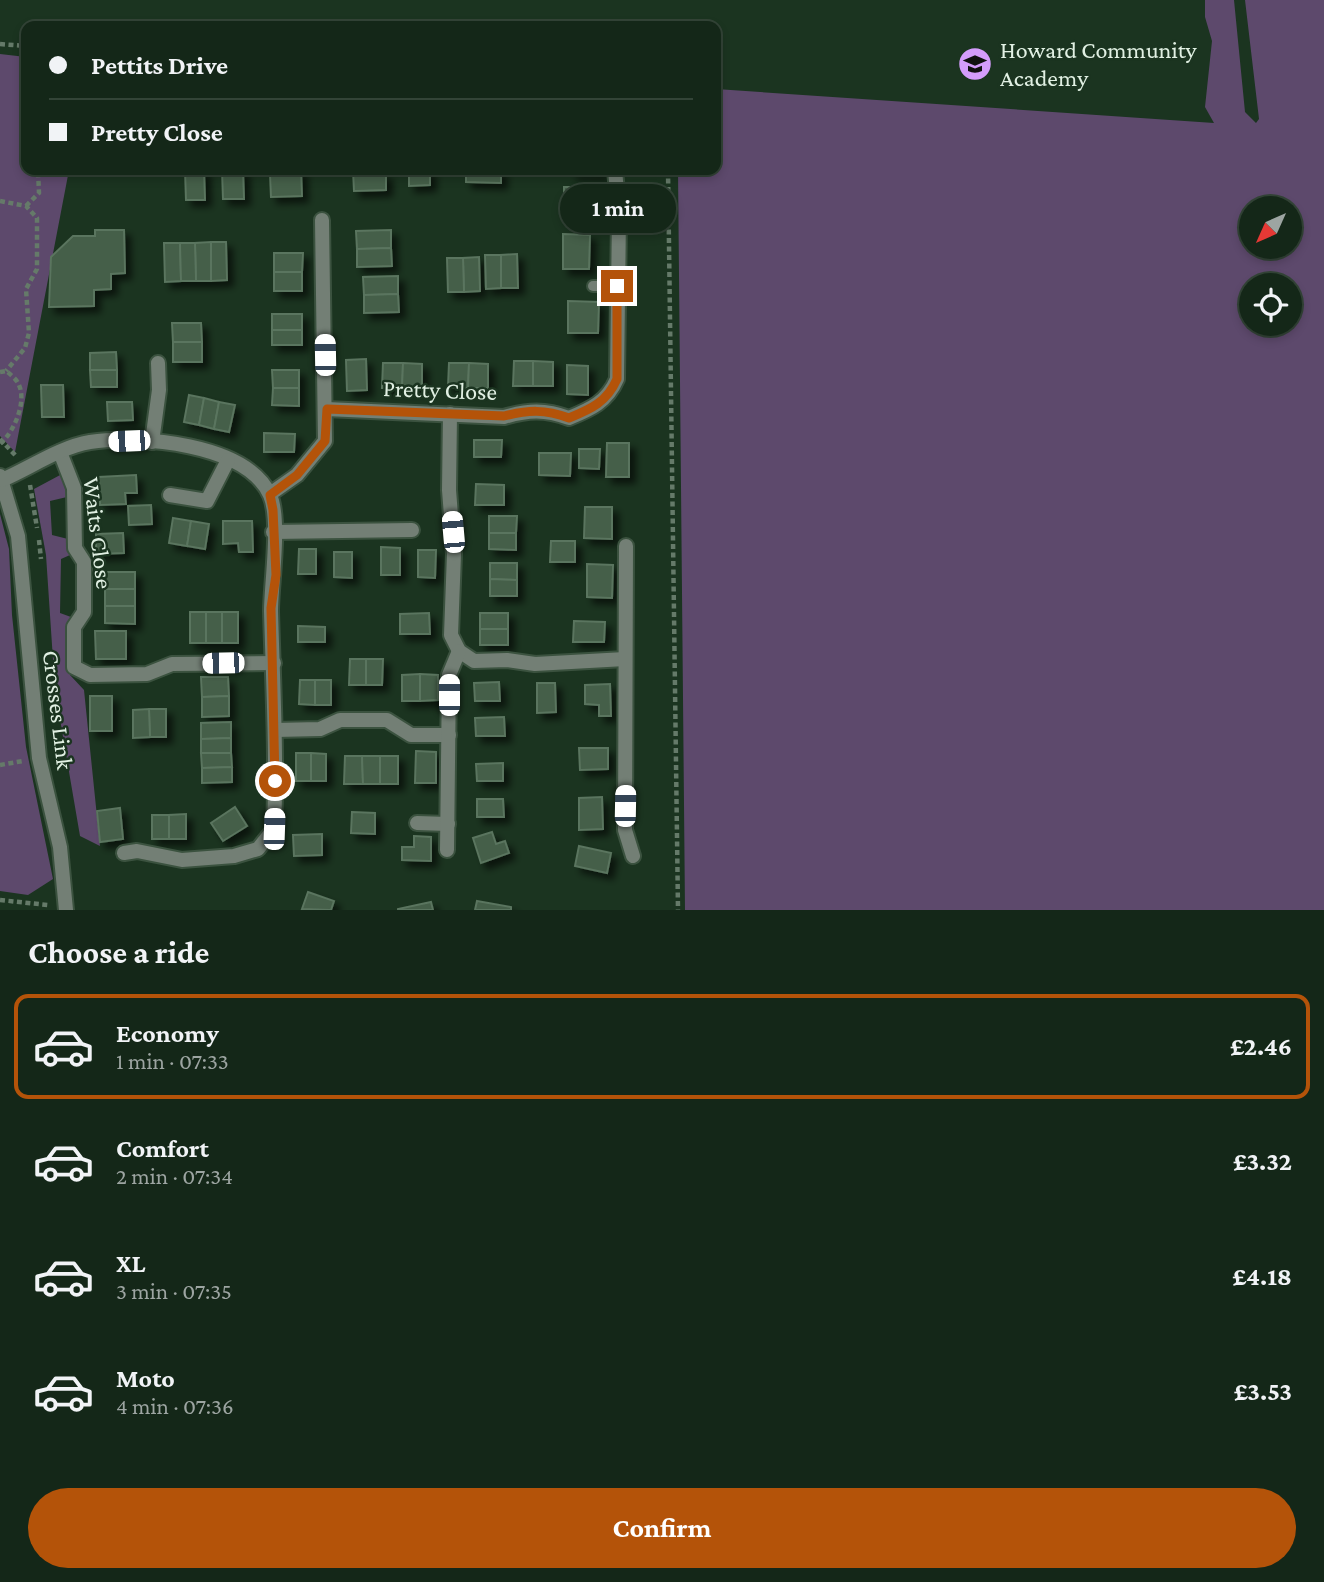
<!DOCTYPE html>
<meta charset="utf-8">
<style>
:root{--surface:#142718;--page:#213325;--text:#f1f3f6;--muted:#9da5a2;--line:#334437;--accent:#b45309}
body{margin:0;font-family:"Crimson Pro",serif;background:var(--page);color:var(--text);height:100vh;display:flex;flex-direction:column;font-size:26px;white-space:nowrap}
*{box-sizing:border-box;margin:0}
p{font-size:23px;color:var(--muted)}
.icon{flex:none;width:38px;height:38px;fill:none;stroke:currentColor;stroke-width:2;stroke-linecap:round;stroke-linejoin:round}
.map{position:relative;height:910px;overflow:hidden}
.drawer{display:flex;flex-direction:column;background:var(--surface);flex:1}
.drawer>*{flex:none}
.top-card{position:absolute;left:21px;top:21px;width:700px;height:154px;border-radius:14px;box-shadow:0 4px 10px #0003,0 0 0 2px var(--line);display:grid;align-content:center;height:154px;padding:0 28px;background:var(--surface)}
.needle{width:46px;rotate:225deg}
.controls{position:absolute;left:1239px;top:196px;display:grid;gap:14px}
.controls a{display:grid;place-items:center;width:63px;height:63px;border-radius:50%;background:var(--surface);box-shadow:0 4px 10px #0003,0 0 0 2px var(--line);font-size:35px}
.end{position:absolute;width:32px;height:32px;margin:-16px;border:9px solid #b45309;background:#fff;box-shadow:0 0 0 4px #fff}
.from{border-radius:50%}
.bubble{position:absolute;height:49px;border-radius:24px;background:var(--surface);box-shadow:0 4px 10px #0003,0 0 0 2px var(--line);font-size:23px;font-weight:700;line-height:49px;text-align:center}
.car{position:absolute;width:21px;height:42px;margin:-21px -10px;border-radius:9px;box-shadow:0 0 5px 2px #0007;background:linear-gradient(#fff 24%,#345 0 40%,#fff 0 76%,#345 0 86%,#fff 0)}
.top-card b{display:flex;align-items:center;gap:24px;height:66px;font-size:26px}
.top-card b+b{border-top:2px solid var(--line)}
.top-card i{width:18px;height:18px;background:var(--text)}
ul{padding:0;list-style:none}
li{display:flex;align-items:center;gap:21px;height:105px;margin:0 14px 10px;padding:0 14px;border:4px solid transparent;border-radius:14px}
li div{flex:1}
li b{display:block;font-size:26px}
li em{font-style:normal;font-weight:700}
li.on{border-color:var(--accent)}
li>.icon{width:63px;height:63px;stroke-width:1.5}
h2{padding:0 28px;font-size:32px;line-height:84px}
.cta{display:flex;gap:14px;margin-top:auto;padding:14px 28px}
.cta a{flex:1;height:80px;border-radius:42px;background:var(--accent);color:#fff;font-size:28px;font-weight:700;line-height:80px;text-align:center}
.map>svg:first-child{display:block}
.green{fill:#5d496c;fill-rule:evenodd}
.building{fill:#445e48;stroke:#5a745e;stroke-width:2;filter:url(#shadow)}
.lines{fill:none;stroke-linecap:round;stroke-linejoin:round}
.lane-casing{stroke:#3b523f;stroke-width:14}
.street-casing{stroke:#3b523f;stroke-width:18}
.path{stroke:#657a69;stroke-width:4.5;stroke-dasharray:5 3.5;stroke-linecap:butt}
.lane{stroke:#737f75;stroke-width:10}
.street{stroke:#737f75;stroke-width:14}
.route{stroke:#b45309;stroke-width:9}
.labels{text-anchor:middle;stroke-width:5;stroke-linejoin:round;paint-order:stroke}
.poi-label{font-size:24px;fill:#e1f0e3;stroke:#1b3420;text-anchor:start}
.street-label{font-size:24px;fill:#e1f0e3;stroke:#1b3420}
</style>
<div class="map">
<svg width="1324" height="910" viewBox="0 0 1324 910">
<defs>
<filter id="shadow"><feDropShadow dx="6" dy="6" stdDeviation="3.5" flood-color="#0009"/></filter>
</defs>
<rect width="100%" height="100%" fill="#1b3420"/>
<g class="green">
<path d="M1205 0H1234L1245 112 1256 123 1259 119 1245 0H1324V910H685L678 170H716V89L1214 123 1205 107 1212 41 1205 17ZM1251 208H1290V247H1251ZM1251 285H1290V324H1251Z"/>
<path d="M0 54 26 57V170H69L15 452 0 436Z"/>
<path d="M62 474 67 497 50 501 52 535 68 539 70 555 61 559 60 613 71 617 70 675 84 690 100 846 80 836 55 690 46 555 34 489Z"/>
<path d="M0 514 9 549 12 615 26 747 53 879 28 895 0 891Z"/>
</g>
<g class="building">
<path d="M185 170H204L205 200H186Z"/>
<path d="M222 170H243L244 199H223Z"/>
<path d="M284 170H301L302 196 271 197 270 174H284Z"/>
<path d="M353 170H376V174H386V190L354 191Z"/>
<path d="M409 170H430V185L409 186Z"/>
<path d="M466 170H501V183L466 182Z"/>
<path d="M571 170H602V174L571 173Z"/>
<path d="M564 187H599L598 210 564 209Z"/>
<path d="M95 230H124L125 273 111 274V289L94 290V306L49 307 51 257 73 236H95Z"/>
<path d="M391 230V248L357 249 356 231Z"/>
<path d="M563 234 590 235 589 269H563Z"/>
<path d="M211 242H226L227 280 211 281Z"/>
<path d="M211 242V281H196L195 243Z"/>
<path d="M164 243H180L181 281 165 282Z"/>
<path d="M180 243H195L196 281H181Z"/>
<path d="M391 248 392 266 357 267V249Z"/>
<path d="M274 253H303L302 272H274Z"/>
<path d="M517 254 518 288H501V255Z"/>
<path d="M485 255H501V288L486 289Z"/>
<path d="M479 257 480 291 464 292 463 258Z"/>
<path d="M447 258H463L464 292H448Z"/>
<rect x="274" y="272" width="28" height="19"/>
<path d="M398 276V294L364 295 363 277Z"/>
<path d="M398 294 399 312 364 313V295Z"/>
<path d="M568 301 599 302 598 333H568Z"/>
<rect x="272" y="314" width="30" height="16"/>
<path d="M172 323H201L202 342H173Z"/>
<rect x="272" y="330" width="30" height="15"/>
<rect x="173" y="342" width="29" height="20"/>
<path d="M116 352 117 370H90V353Z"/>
<path d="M366 359 367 390 347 391 346 360Z"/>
<path d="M514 361H533V386H513Z"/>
<path d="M533 361 553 362V386H533Z"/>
<path d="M383 363H403L402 388H382Z"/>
<path d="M403 363 422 364V388H402Z"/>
<path d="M449 363H469L468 388 448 387Z"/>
<path d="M469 363 488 364V388H468Z"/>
<path d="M567 365 588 366V395L567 394Z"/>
<path d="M90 370H117V387H91Z"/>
<path d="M272 370H299V388H273Z"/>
<path d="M41 385H63L64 417H42Z"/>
<path d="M273 388H299V406L272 405Z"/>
<path d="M189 395 204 398 199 425 184 422Z"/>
<path d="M204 398 219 402 214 429 199 425Z"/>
<path d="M107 402H132L133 420 108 421Z"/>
<path d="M219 402 235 405 229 432 214 429Z"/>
<path d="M264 433 295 434 294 452H264Z"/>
<path d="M474 440H502L501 457H474Z"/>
<path d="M607 443H629V477H606Z"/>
<path d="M579 449H600L599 469 579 468Z"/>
<path d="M539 453H571L570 476 539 475Z"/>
<path d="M136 475 137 493H125L126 504 100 505 99 477Z"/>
<path d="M476 484 504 485V505H475Z"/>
<path d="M151 505 152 524 129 525 128 506Z"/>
<path d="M585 507H612V539L584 538Z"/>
<path d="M489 516H517L516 533H489Z"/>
<path d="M173 518 191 521 187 546 169 543Z"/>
<path d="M191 521 209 524 205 549 187 546Z"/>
<path d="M223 521H252L253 552H239L238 543 223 544Z"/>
<path d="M123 533 124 553 96 554V534Z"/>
<path d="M489 533H516V550L489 549Z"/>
<path d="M551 541H575V562H550Z"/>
<path d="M381 547 400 548V575H381Z"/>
<path d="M299 549H316V574H298Z"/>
<path d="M418 550H436L435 578 418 577Z"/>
<path d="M334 552H352V578L334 577Z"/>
<path d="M490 563H517V580L490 579Z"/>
<path d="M587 564 613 565 612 598 587 597Z"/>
<rect x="105" y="572" width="30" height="17"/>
<path d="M490 579 517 580V596H490Z"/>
<rect x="105" y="589" width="30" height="17"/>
<path d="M105 606H135V624L105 623Z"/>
<rect x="190" y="612" width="16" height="31"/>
<rect x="206" y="612" width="16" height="31"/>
<rect x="222" y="612" width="16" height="31"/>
<path d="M429 613 430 634H400V614Z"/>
<rect x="480" y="613" width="28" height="16"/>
<path d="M574 621 605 622 604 642H573Z"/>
<path d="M298 626 325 627V642H298Z"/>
<rect x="480" y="629" width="28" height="16"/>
<path d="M95 631H126V659H96Z"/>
<path d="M350 659H366V685H349Z"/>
<path d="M366 659H383L382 685H366Z"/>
<path d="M420 674V701H402V675Z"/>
<path d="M420 674 438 675V700L420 701Z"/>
<path d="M201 677H228L229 696 202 697Z"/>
<path d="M300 680H315V705L299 704Z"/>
<rect x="315" y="680" width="16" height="25"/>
<path d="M499 682 500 701H475L474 683Z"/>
<path d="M537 683H555L556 712 537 713Z"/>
<path d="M610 684 611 716H599V705L585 704V685Z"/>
<rect x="90" y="696" width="22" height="35"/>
<path d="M229 696V716L202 717V697Z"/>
<path d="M149 709H166V737H150Z"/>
<path d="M149 709 150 737 133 738V710Z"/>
<path d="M504 717 505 736H476L475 718Z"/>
<path d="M231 722V738L201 739V723Z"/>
<path d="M231 738V753H201V739Z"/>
<path d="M579 748H608V769L580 770Z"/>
<path d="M416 751 436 752V783H415Z"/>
<path d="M201 753H231L232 767 202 768Z"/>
<rect x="296" y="753" width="15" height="28"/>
<path d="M311 753 326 754V781H311Z"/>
<path d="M345 756H362L363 784H344Z"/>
<path d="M362 756H380V784H363Z"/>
<rect x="380" y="756" width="18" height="28"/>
<path d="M503 763V781H477L476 764Z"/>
<path d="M232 767V782L202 783V768Z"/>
<path d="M602 797 603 829 579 830V798Z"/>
<path d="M477 799H503L504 817H477Z"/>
<path d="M235 807 247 826 223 841 211 823Z"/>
<path d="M120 808 123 839 100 842 97 811Z"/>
<path d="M352 812 375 813V834L351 833Z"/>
<path d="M186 814V839H169V815Z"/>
<rect x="152" y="815" width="17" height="24"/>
<path d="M492 832 496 844 505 841 509 853 481 863 473 838Z"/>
<path d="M322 834V855L294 856 293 835Z"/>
<path d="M414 836 431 837V861L402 860V847H414Z"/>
<path d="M579 846 611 853 607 873 575 866Z"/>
<path d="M308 892 334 901 331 910 302 909Z"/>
<path d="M477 901 511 907V910H475Z"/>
<path d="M431 902 433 910H398V909Z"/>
</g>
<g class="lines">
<g class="lane-casing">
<path id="lane" d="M593 286H617"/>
</g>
<g class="street-casing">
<g id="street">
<path d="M326 409 504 417C528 410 545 409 569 418 591 409 607 402 617 379L619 214 615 170"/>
<path d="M450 414 449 490 454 554 451 635 459 651 474 661 507 660 535 664 625 659"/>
<path d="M152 442 159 390 158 363"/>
<path d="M60 452 74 488 75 548 84 562V612L74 627V667L90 675 147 674 172 664 274 663"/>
<path d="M0 476 18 536 39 758 60 847 66 910"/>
<path d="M2 480C30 468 60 447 90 442 139 435 246 443 270 495 281 520 271 584 271 611 273 684 277 756 274 829L258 849 234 856 182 860 137 851 124 853"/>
<path d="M270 494 297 475 325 441 322 220"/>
<path d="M170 495 207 501 228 460"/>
<path d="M273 532 412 530"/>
<path d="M626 546 625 830 633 856"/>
<path d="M275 730 320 729 340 720H387L411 735H449"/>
<path d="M417 823 448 824"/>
<path d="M447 850 449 675 459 651"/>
</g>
</g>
<g class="path">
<path d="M0 44 26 46"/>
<path d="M668 170 678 910"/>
<path d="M0 201 26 206 37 218V269L26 289 29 333 25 348 6 371"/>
<path d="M26 206 39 193 38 170"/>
<path d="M0 372 6 371C10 374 16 379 18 383 28 401 14 432 0 444"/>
<path d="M0 439 16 456"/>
<path d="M30 485 37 528"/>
<path d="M39 540 41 559"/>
<path d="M0 765 23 761"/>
<path d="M0 900 48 905"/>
</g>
<use href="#lane" class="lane"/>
<use href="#street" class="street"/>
</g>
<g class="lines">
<path class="route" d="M275 781 271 608 276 575 273 510 270 495 297 475 325 441 327 409 504 416C528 410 545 409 569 418 591 409 607 402 617 379V286"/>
</g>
<defs>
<g id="school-disc" transform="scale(1.75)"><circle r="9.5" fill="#d49cfb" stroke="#1b3420"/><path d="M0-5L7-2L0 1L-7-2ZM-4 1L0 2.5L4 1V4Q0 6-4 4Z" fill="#111"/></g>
</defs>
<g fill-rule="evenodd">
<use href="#school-disc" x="975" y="64"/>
</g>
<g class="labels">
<g class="poi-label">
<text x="1000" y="58">Howard Community<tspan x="1000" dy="28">Academy</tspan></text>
</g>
<g class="street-label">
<text transform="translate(440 390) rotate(2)" y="8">Pretty Close</text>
<text transform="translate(98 533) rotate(83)" y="8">Waits Close</text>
<text transform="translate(58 710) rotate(83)" y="8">Crosses Link</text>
</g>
</g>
</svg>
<div class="controls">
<a><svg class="needle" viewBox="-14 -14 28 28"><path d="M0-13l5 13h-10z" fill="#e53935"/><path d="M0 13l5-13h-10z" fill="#9da5a2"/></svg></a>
<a><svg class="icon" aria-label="locate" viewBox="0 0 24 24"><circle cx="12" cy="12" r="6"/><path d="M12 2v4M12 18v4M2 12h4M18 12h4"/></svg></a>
</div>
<i class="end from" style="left:275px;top:781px"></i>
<i class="end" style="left:617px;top:286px"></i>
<div class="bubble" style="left:560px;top:184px;width:116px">1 min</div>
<i class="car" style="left:325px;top:355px;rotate:359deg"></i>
<i class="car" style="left:129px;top:441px;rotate:268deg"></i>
<i class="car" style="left:453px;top:532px;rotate:355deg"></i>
<i class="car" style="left:223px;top:663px;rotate:269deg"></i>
<i class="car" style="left:449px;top:695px;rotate:0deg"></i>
<i class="car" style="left:625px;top:806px;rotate:1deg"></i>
<i class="car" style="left:274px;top:829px;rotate:2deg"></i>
<div class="top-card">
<b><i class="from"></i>Pettits Drive</b>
<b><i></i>Pretty Close</b>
</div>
</div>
<section class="drawer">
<h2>Choose a ride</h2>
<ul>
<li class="on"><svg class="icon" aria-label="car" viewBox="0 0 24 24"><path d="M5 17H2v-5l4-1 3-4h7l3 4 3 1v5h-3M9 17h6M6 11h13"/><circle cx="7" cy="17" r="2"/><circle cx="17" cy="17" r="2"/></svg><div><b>Economy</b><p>1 min · 07:33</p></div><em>£2.46</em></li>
<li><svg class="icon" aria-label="car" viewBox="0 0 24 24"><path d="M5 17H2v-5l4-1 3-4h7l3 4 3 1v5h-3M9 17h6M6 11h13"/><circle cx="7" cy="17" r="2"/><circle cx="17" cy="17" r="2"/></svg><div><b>Comfort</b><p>2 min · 07:34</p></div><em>£3.32</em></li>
<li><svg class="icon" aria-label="car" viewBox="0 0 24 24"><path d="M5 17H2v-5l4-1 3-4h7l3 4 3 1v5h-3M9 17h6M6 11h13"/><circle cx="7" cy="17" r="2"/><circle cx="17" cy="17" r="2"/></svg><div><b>XL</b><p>3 min · 07:35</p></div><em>£4.18</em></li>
<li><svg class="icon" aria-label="car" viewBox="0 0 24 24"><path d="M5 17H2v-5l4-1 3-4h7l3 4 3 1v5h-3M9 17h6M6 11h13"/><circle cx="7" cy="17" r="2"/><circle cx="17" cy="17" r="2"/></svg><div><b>Moto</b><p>4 min · 07:36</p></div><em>£3.53</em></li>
</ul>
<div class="cta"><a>Confirm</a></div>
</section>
